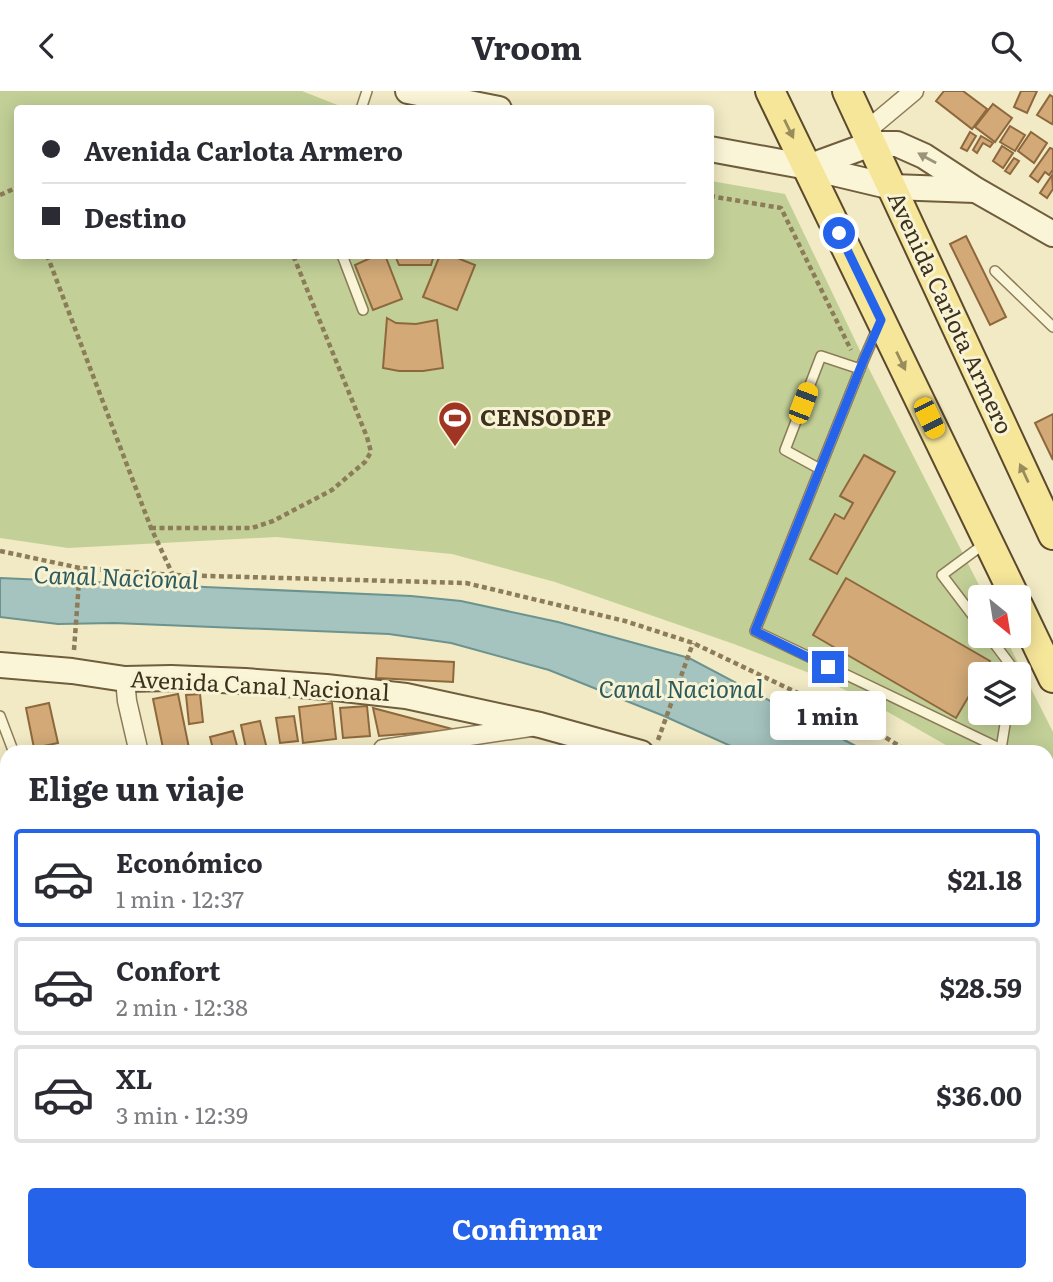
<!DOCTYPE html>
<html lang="es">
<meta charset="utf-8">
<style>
:root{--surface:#fff;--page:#f7f7f7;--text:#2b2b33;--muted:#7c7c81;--line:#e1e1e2;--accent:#2563eb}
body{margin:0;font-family:Literata,serif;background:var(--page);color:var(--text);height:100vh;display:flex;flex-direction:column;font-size:26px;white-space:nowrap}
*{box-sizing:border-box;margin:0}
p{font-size:23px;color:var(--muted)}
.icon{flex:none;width:38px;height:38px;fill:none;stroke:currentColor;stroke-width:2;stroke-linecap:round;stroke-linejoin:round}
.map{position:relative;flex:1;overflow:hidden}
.details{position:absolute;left:0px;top:654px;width:1054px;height:537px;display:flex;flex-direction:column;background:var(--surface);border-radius:21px 21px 0 0;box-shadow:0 4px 18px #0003}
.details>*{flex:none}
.top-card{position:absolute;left:14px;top:14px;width:700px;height:154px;border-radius:7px;box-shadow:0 4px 18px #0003;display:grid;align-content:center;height:154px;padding:0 28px;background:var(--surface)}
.needle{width:46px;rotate:150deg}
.buttons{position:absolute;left:968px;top:494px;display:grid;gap:14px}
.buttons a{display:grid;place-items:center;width:63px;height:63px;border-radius:7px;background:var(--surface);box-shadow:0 4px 18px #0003;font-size:35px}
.end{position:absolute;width:32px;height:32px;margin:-16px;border:9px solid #2563eb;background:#fff;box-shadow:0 0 0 4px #fff}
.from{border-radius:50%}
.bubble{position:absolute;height:49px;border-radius:7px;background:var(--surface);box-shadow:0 4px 18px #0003;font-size:23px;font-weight:700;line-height:49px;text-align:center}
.car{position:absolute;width:21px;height:42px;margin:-21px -10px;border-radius:9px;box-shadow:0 0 5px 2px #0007;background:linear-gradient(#f5c518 24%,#345 0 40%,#f5c518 0 76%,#345 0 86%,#f5c518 0)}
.top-card b{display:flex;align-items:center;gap:24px;height:66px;font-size:26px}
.top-card b+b{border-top:2px solid var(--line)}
.top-card i{width:18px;height:18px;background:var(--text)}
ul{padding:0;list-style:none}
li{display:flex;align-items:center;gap:21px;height:98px;margin:0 14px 10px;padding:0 14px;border:4px solid var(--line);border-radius:7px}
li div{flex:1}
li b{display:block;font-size:26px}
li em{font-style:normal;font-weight:700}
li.current{border-color:var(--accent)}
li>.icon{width:63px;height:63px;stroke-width:1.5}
h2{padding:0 28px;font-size:32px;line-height:84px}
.primary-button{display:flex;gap:14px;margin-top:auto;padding:14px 28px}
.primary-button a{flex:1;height:80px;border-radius:7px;background:var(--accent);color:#fff;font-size:28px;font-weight:700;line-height:80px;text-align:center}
header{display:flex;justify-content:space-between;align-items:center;height:91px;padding:0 28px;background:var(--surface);font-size:32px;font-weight:700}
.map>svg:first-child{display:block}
.green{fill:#c2d097;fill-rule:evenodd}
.water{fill:#a6c4bf;stroke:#6c938f;stroke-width:2}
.building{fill:#d2a977;stroke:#8e683d;stroke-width:2}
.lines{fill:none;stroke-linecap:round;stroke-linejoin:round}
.lane-casing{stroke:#8d7c59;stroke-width:12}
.street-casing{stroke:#8d7c59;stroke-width:21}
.secondary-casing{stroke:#6f5d3c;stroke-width:28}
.primary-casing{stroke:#5b492d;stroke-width:32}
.path{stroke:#8d7c59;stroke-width:4.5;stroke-dasharray:5 3.5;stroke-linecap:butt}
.lane{stroke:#fbf5d8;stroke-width:9}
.street{stroke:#fbf5d8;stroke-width:18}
.secondary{stroke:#fbf5d8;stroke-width:24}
.primary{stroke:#f6e69a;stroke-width:28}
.oneway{fill:#998c5c}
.oneway2{fill:#9c937b}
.route{stroke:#2563eb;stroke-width:9}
.labels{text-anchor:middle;stroke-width:6;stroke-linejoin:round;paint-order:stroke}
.street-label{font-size:23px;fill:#3c311e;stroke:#f8f3d4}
.poi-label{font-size:23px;font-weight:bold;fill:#3c311e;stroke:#f8f3d4;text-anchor:start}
.water-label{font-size:24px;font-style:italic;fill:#2c5a5d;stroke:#f8f3d4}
</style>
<header><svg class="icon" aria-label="back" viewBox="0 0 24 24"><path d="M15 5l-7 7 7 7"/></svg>Vroom<svg class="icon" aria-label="search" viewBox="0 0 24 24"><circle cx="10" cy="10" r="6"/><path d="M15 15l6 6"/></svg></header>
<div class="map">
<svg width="1053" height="1191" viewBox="0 0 1053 1191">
<rect width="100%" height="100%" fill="#f1eac4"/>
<path class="green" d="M0 0H302L345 17 18 18V164H710L711 90 785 103 864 268 985 506H980V544H1004L1053 641V719L1047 715 1046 662 958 661 874 613 812 583 734 553 555 491 452 463 276 446 68 457 0 447ZM980 583H1018V621H980Z"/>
<g class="water">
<path d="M0 487 411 505 461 510 558 531 689 567 867 661H744L664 625 549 579 451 552 389 543 114 532 58 533 0 526Z"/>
<path d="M1046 779 1053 783V845L1047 841Z"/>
</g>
<g class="building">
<path d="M944 0H963L987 18 972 38 936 10Z"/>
<path d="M1021 0H1037L1027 22 1014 16Z"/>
<path d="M1050 4 1053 6V31L1052 33 1037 24Z"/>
<path d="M993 13 1012 27 995 51 975 36Z"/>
<path d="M1010 35 1025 44 1015 60 1000 51Z"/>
<path d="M970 41 976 45 967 60 961 57Z"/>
<path d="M1031 41 1047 52 1034 72 1018 60Z"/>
<path d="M981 45 993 52 990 56 983 52 977 62 973 59Z"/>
<path d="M1002 55 1013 62 1003 77 993 70Z"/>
<path d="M1050 57 1053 58V81L1052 80 1049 84 1045 81 1038 91 1030 85Z"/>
<path d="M1014 67 1019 70 1010 83 1005 80Z"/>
<path d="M1052 84 1053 98 1047 107 1040 102Z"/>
<path d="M966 145 1006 226 990 234 950 153Z"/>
<path d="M377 164H385L402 208 373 219 355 174Z"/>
<path d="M395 164H434L431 174H399Z"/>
<path d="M440 164H450L475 174 457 219 423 206Z"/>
<path d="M387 227 396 232 416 233 437 229 443 277 423 280H399L383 277Z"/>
<path d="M1053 323V369L1035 332Z"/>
<path d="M864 364 895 381 837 483 810 468 835 423 844 428 853 412 840 405Z"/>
<path d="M846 487 990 570 982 583H980V586L956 627 813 544Z"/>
<path d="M377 567 454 571 453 591 376 587Z"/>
<path d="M178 603 190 662H164L153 608Z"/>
<path d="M200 603 203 631 189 633 186 604Z"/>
<path d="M49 612 58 652 34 657 26 617Z"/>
<path d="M332 612 336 648 303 652 299 616Z"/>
<path d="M367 615 370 645 343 647 340 617Z"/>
<path d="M373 617 456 639 379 645Z"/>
<path d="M294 625 298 650 280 652 276 627Z"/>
<path d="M260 630 267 658 247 662 241 634Z"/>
<path d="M233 640 239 662H214L210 646Z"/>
<path d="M7 676V694L4 695 0 678Z"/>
<path d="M7 709V770L0 772V711Z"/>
<path d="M7 789V811L0 813V791Z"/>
<path d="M7 837V863L0 865V839Z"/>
<path d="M7 892V920L0 922V894Z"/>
<path d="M1046 913 1053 917V968L1046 964Z"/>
<path d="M7 926V993L0 996V928Z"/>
<path d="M7 1008V1055L0 1056V1010Z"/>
<path d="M1046 1008H1051L1053 1019V1054L1046 1056Z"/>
<path d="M1053 1057V1127L1046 1129V1060Z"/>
<path d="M7 1059V1078L0 1080V1060Z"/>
<path d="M7 1092V1135L1 1137 0 1094Z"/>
<rect x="1046" y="1131" width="7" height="37"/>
<path d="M1046 1172 1053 1173V1191H1028V1185H1046Z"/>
<path d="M432 1185H450L435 1191Z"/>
<path d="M628 1185H632L635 1191H611Z"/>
</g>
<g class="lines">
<g class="lane-casing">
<g id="lane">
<path d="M361 18 367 0"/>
<path d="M342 164 363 219"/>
<path d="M995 180 1053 236"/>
<path d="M878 236 864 268 755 540 1001 658 1007 621"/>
<path d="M820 378 785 359 821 265 860 278"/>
<path d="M980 534 942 484 984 453"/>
<path d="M988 544 1015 580 1014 583"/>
<path d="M0 625 14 662"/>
<path d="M72 662H76"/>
<path d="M864 1191 901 1185"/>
</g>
</g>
<g class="street-casing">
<g id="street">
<path d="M865 41 914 0"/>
<path d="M125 588 127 610 139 662"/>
<path d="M383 658 530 636"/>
<path d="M1046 853 1053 857"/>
<path d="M132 1185 133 1191"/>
<path d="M0 1187 7 1185"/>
</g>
</g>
<g class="secondary-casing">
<g id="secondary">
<path d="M408 0 499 18"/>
<path d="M710 58 808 76 892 96 975 99"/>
<path d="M808 76 871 53H897L924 65 976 99 1053 143"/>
<path d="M0 574 72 580 125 588 171 587 245 590 326 596 406 605 540 634 641 662"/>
<path d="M796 1185 797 1191"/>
</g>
</g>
<g class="primary-casing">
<g id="primary">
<path d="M770 0 1015 506"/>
<path d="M847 0 1053 444"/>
<path d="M1018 514 1053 587"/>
</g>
</g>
<g class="path">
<path d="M0 104 18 96"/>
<path d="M710 105 781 117 851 259"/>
<path d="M47 164 151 437 173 484"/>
<path d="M151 437H252L273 430 332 399 365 371 371 361 367 346 293 164"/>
<path d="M0 460 80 477 173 484 466 492 625 530 693 552 865 634 911 662"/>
<path d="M74 559 80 477"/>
<path d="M658 649 693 552"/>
<path d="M1046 743 1053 747"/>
</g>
<use href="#lane" class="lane"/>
<use href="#street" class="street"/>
<use href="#secondary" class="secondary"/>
<use href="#primary" class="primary"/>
</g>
<defs><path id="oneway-solid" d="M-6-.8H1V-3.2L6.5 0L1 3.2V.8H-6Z" transform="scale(1.75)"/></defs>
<g class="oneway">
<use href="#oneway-solid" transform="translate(789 38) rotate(64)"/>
<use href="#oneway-solid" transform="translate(901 270) rotate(64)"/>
<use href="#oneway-solid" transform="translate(1024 382) rotate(-115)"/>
</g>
<use class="oneway2" href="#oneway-solid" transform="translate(927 67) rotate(-151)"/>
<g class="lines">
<path class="route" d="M828 576 755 540 864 268 881 229 839 142"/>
</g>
<defs>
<g id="stadium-pin" transform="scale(1.75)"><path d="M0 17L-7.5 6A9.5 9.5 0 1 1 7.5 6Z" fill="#a13524" stroke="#f8f3d4"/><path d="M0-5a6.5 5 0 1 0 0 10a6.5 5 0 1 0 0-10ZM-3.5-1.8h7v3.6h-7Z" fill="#fff"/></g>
</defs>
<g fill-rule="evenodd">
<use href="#stadium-pin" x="455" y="327"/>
</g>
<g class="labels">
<g class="street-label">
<text transform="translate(950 222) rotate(65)" y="8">Avenida Carlota Armero</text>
<text transform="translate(260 595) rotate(3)" y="8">Avenida Canal Nacional</text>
</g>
<g class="poi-label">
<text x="480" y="335">CENSODEP</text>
</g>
<g class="water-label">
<text transform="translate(116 487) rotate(2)" y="8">Canal Nacional</text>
<text x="681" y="607">Canal Nacional</text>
</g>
</g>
</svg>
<div class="buttons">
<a><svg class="needle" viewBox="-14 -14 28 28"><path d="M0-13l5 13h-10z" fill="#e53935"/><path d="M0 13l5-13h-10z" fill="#7c7c81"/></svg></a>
<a><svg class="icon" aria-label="layers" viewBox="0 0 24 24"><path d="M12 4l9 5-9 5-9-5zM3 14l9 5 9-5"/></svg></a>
</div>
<i class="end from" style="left:839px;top:142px"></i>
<i class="end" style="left:828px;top:576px"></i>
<div class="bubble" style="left:770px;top:600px;width:116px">1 min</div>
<i class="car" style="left:803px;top:312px;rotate:21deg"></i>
<i class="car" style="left:929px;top:327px;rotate:154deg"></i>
<div class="top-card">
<b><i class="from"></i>Avenida Carlota Armero</b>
<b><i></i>Destino</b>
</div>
<section class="details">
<h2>Elige un viaje</h2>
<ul>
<li class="current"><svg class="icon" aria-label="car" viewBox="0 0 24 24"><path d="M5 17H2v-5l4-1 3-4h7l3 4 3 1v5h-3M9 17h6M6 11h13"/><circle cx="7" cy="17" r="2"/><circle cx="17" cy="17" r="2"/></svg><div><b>Económico</b><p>1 min · 12:37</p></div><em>$21.18</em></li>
<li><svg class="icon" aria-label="car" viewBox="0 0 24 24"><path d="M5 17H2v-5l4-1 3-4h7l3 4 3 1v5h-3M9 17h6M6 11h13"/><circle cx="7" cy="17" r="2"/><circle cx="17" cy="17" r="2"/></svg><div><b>Confort</b><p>2 min · 12:38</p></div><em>$28.59</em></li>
<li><svg class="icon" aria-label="car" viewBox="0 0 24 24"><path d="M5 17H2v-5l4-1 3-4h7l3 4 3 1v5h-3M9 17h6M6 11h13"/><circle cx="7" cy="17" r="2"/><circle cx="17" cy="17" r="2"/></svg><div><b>XL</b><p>3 min · 12:39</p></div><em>$36.00</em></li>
</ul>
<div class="primary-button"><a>Confirmar</a></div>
</section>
</div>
